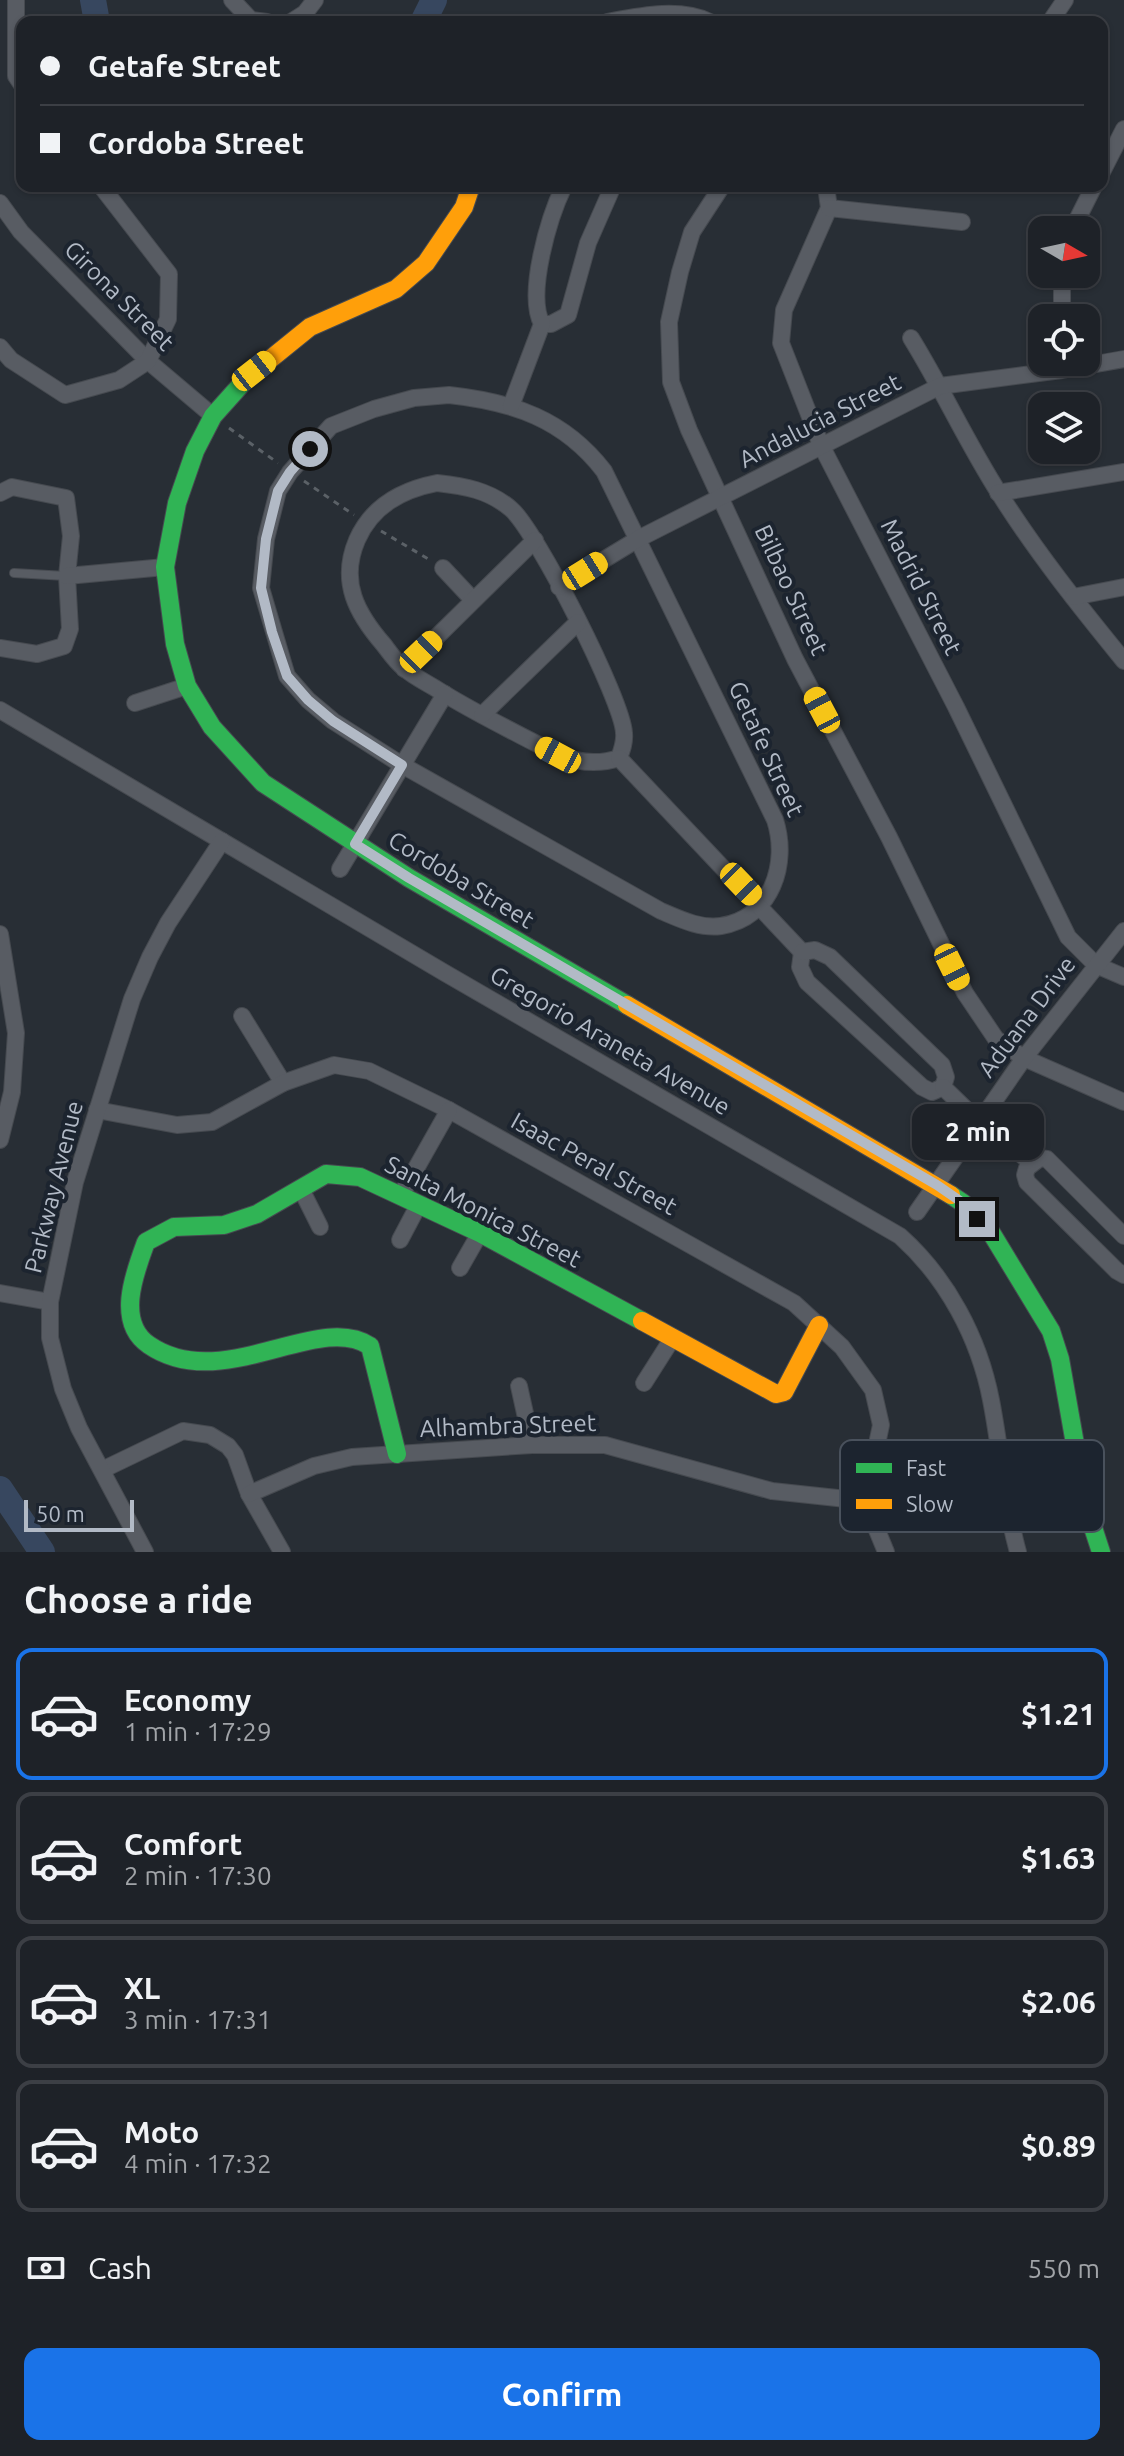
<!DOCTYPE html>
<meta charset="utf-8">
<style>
:root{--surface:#1e2228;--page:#262a30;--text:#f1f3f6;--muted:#a1a4a8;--line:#3c3f45;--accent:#1a73e8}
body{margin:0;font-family:Ubuntu,sans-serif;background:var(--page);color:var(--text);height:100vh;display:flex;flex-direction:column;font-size:30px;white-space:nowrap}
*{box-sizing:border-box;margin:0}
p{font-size:26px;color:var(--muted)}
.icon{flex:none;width:44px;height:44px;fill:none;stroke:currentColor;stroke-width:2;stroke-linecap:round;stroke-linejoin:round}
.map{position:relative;height:1552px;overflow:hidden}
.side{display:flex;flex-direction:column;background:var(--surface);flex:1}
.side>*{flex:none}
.top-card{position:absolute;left:16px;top:16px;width:1092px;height:176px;border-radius:16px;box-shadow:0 2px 6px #0004,0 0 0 2px var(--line);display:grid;align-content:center;height:176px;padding:0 24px;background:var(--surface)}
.needle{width:52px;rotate:99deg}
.controls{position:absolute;left:1028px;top:216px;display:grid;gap:16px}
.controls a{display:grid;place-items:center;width:72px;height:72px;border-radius:16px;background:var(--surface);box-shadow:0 2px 6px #0004,0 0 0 2px var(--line);font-size:40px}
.scale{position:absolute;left:24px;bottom:20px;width:110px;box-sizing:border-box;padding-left:8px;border:4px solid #b2bac6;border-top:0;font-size:22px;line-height:28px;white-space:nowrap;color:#b2bac6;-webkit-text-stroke:6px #1c242f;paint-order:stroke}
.end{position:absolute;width:36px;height:36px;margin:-18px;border:10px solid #b2bac6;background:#111;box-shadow:0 0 0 4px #111}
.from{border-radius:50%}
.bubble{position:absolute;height:56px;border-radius:16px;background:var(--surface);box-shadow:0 2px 6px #0004,0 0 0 2px var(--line);font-size:26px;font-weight:700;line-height:56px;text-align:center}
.car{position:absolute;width:24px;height:48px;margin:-24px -12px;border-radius:10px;box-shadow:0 0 6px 2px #0007;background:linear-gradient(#f5c518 24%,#345 0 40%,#f5c518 0 76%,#345 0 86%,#f5c518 0)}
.top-card b{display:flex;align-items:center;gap:28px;height:76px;font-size:30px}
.top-card b+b{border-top:2px solid var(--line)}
.top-card i{width:20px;height:20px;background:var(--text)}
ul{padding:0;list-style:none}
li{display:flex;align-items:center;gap:24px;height:132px;margin:0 16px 12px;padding:0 8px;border:4px solid var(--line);border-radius:16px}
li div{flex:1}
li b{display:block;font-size:30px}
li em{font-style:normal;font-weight:700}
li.current{border-color:var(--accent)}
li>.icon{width:72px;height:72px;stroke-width:1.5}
h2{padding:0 24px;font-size:36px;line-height:96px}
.pay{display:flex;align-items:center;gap:20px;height:88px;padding:0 24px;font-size:30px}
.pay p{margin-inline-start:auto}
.button{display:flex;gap:16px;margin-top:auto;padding:16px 24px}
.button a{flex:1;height:92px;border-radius:16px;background:var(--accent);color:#fff;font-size:32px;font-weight:700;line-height:92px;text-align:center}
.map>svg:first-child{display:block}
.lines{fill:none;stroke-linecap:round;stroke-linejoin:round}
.river{stroke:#37475f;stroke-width:26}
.lane-casing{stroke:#464a50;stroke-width:10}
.street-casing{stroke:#464a50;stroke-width:18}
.fast-casing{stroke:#464a50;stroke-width:20}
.slow-casing{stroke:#464a50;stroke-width:20}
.path{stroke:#5b6167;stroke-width:3;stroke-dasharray:6 6;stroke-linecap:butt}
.lane{stroke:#585c63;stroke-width:8}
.street{stroke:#585c63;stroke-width:16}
.fast{stroke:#30b455;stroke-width:18}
.slow{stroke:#ff9f0a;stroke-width:18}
.route{stroke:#b2bac6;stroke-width:10}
.labels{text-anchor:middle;stroke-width:8;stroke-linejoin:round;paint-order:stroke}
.street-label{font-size:24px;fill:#b2bac6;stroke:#1c242f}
.key{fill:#1c242f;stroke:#49515c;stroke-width:2}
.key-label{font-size:22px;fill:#b2bac6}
</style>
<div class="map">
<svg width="1124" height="1552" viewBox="0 0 1124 1552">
<rect width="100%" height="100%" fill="#282e35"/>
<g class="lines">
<g class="river">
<path d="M93 0 97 22"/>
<path d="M423 22 434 0"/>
<path d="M0 1489 42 1552"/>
</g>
<g class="lane-casing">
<path id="lane" d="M14 573 66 576"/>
</g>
<g class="street-casing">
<g id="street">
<path d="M16 0V76L22 85"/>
<path d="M232 0 251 20 267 22"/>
<path d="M291 22 305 13 315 0"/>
<path d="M607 22C639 16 679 7 710 22"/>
<path d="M1050 22 1065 0"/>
<path d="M1102 172 1124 129"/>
<path d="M722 186 692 232 680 272 669 322 671 382 689 430 795 659 889 837 965 993 996 1039 1024 1058 1124 1102"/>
<path d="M826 186 829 208 784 310 781 343 821 445 956 707 1068 937 1096 965 1124 977"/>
<path d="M0 203 21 232 148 361 213 416"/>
<path d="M829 208 962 222"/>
<path d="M1072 230 1094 186"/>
<path d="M1062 274V318"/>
<path d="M542 324H551L568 315 588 243 613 186"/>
<path d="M911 338C942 388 967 443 999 493 1036 552 1080 607 1124 661"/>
<path d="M0 347 11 360 65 395 119 380 148 361 168 319 169 274 101 186"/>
<path d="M449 395C513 402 564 419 604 471L775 820C789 863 772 918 721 926 700 929 680 919 661 911L402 765 333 721 308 700 287 676 261 588 266 539 278 491 290 472 331 426 374 409 414 398Z"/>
<path d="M511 406 542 324C526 294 549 217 564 186"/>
<path d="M437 483C464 486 489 490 511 509 536 530 623 701 624 733 625 742 622 750 619 758 598 765 579 763 558 755 517 733 474 713 435 688 425 682 413 676 404 668 396 662 390 653 384 645 357 614 339 582 357 540 372 506 401 490 437 483Z"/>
<path d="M0 493 12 487 66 498 71 536 67 576 70 629 64 646 37 654 0 648"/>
<path d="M998 493 1124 472"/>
<path d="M443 568 473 600"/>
<path d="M67 576 165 567"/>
<path d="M559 587 638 539 940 386 1062 370 1124 359"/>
<path d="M1073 597 1124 587"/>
<path d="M404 669 535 540"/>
<path d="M135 703 187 686"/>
<path d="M0 710 445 973 900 1236C947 1278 979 1338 991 1400 1001 1451 1004 1502 1018 1552"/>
<path d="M482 715 578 622"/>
<path d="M619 758 802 952"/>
<path d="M340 869 445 694"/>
<path d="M0 934 16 1033 12 1092 0 1140"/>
<path d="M802 952 800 967 807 982 922 1087 932 1092 943 1087"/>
<path d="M802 952 815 950 830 957 942 1065 946 1077 943 1087"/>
<path d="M242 1016 283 1083"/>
<path d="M943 1087 979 1122 1032 1163"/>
<path d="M97 1110 177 1125 212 1122 283 1083 334 1065 369 1071 449 1110 701 1251 794 1303 842 1347 873 1390 881 1425 865 1501 886 1552"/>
<path d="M302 1191 320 1227"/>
<path d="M401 1195 449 1110"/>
<path d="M917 1212 1024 1058 1124 931"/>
<path d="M1124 1236 1047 1159 1040 1158 1027 1168 1025 1175 1027 1182 1117 1271 1124 1275"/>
<path d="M400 1240 419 1204"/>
<path d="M460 1268 480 1233"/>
<path d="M0 1293 50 1302"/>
<path d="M644 1383 672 1339"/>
<path d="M519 1386 532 1445"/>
<path d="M102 1470 183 1431 210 1435 228 1446 235 1455 249 1494 282 1552"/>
<path d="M249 1494 314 1466 352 1457 532 1445H605L772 1491 865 1501"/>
<path d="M145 1552 79 1428 63 1389 50 1338V1302L75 1182 132 999 150 957 168 923 222 841"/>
</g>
</g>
<g class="fast-casing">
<g id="fast">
<path d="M247 378 213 416 195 451 177 503 165 567 175 644 187 686 212 727 263 783 409 878 627 1005"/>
<path d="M951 1195 963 1203 992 1234 1051 1331 1060 1359 1086 1506 1101 1552"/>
<path d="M397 1454 370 1346C318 1311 222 1395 149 1345 115 1322 135 1272 146 1242L174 1227 224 1225 257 1214 326 1174 360 1177 480 1233 642 1321"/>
</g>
</g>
<g class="slow-casing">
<g id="slow">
<path d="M247 378 310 327 396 289 426 263 464 207 471 186"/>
<path d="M627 1005 951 1195"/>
<path d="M642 1321 776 1394 784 1392 819 1325"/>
</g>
</g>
<g class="path">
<path d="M229 428 278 463"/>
<path d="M304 481 354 515"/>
<path d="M381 531 430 560"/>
</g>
<use href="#lane" class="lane"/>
<use href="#street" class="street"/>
<use href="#fast" class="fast"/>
<use href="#slow" class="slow"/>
</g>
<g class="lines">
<path class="route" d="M310 449 290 472 278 491 266 539 261 588 272 632 287 676 308 700 333 721 402 765 355 844 409 878 937 1185 963 1203 977 1219"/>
</g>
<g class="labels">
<g class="street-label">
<text transform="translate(119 296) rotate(45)" y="8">Girona Street</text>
<text transform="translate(820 421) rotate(-27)" y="8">Andalucia Street</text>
<text transform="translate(921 587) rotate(63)" y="8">Madrid Street</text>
<text transform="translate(791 590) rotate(65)" y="8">Bilbao Street</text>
<text transform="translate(766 749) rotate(65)" y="8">Getafe Street</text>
<text transform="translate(461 880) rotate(31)" y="8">Cordoba Street</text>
<text transform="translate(1027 1017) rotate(-53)" y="8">Aduana Drive</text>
<text transform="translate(610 1041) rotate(30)" y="8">Gregorio Araneta Avenue</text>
<text transform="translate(594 1164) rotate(29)" y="8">Isaac Peral Street</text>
<text transform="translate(54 1187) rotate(-76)" y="8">Parkway Avenue</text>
<text transform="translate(483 1212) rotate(27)" y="8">Santa Monica Street</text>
<text transform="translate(508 1426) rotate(-2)" y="8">Alhambra Street</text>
</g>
</g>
<rect x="840" y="1440" width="264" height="92" rx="12" class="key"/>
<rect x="856" y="1463" width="36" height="10" fill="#30b455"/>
<rect x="856" y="1499" width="36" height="10" fill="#ff9f0a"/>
<g class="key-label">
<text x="906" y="1476">Fast</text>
<text x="906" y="1512">Slow</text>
</g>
</svg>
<div class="controls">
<a><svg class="needle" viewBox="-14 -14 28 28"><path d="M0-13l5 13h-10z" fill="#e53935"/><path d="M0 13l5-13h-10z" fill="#a1a4a8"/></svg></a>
<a><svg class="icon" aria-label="locate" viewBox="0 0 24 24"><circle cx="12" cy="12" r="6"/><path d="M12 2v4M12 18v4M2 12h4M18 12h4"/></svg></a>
<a><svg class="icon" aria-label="layers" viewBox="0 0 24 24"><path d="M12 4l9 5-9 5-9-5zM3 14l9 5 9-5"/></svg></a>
</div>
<div class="scale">50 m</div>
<i class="end from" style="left:310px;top:449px"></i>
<i class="end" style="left:977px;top:1219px"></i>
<div class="bubble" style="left:912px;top:1104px;width:132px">2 min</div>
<i class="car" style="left:254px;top:371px;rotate:52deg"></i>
<i class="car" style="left:585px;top:571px;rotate:58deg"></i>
<i class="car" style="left:421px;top:652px;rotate:46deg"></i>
<i class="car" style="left:822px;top:710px;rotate:332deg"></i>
<i class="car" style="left:558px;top:755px;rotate:298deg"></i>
<i class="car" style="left:741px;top:884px;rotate:136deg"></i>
<i class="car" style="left:952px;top:967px;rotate:154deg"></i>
<div class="top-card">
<b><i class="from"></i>Getafe Street</b>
<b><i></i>Cordoba Street</b>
</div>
</div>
<section class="side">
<h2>Choose a ride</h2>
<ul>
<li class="current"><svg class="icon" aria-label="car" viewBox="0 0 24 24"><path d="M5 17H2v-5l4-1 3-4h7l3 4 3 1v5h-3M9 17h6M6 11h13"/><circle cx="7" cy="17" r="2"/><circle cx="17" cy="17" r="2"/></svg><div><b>Economy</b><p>1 min · 17:29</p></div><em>$1.21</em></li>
<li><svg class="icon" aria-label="car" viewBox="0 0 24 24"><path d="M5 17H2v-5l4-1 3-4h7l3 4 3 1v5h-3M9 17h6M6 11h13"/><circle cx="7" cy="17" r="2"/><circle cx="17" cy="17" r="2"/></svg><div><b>Comfort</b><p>2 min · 17:30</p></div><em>$1.63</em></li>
<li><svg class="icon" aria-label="car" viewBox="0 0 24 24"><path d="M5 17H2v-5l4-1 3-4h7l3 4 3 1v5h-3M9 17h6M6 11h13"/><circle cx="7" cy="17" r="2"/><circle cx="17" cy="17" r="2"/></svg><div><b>XL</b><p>3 min · 17:31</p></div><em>$2.06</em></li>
<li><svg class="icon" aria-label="car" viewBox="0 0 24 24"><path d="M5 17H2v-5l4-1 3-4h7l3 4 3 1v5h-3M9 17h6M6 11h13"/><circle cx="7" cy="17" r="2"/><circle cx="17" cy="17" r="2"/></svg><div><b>Moto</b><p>4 min · 17:32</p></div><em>$0.89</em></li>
</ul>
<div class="pay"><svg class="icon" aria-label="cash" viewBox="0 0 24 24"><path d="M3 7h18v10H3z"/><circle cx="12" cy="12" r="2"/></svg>Cash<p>550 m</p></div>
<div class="button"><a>Confirm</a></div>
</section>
